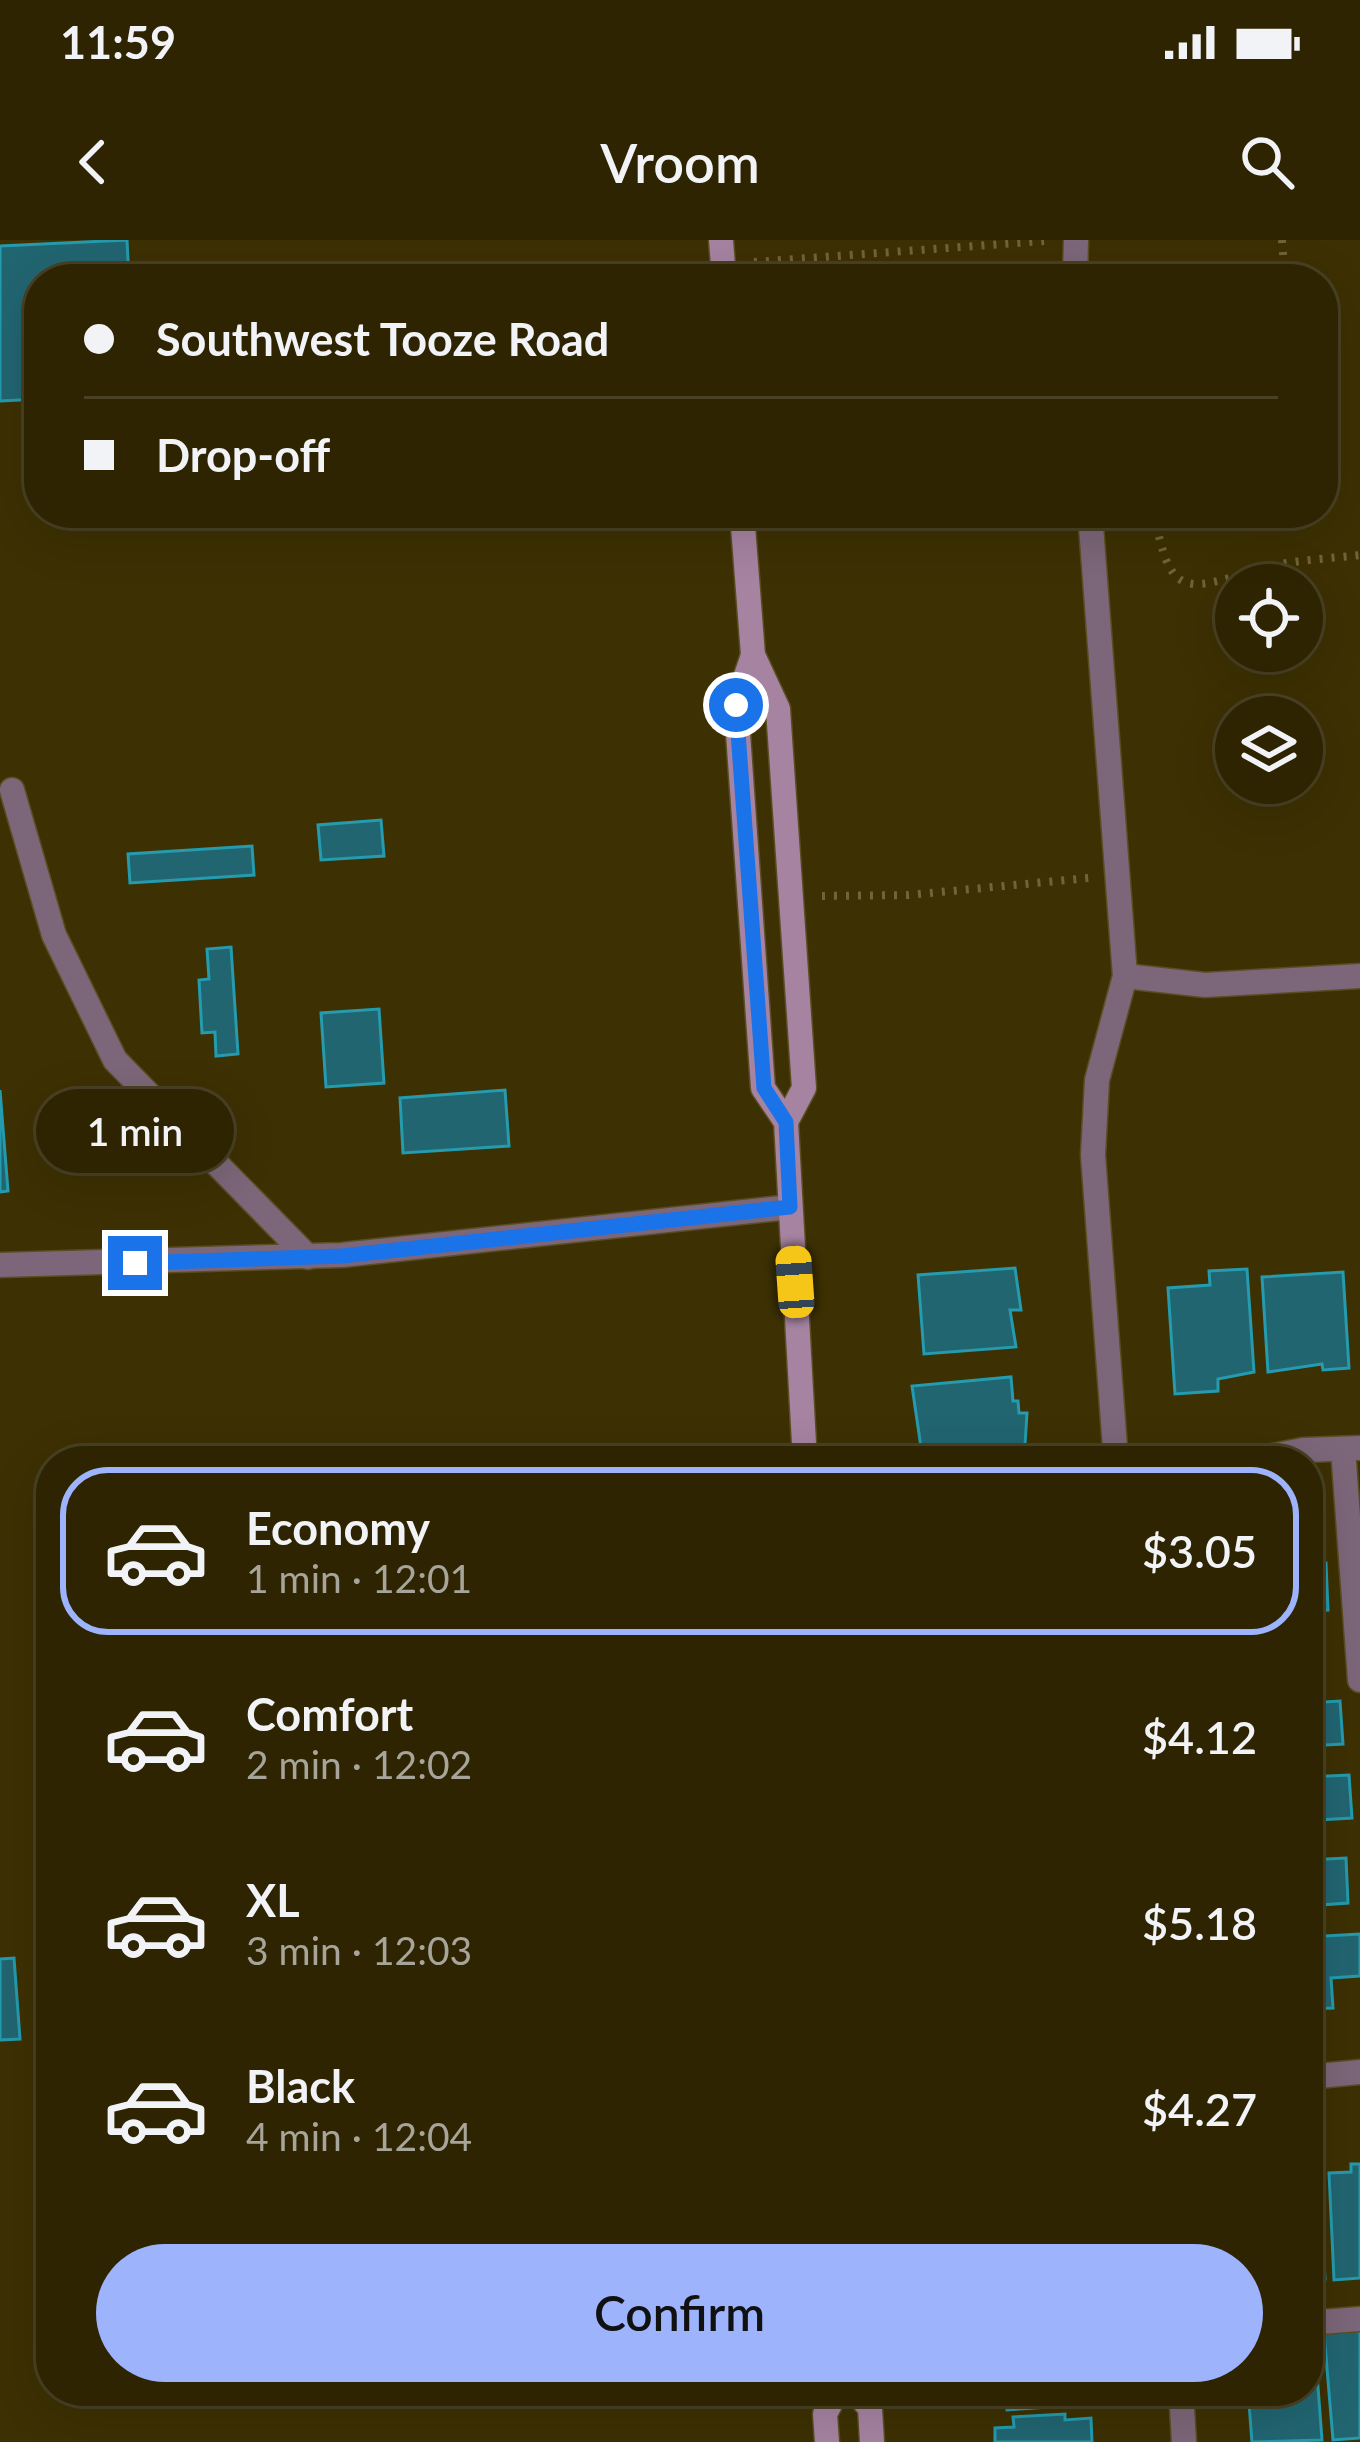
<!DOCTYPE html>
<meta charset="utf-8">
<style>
:root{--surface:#2e2402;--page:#3a3011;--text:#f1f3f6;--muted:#a7a499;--line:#494124;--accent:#9db4fd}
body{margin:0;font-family:Lato,sans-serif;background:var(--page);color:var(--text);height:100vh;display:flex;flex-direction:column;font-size:45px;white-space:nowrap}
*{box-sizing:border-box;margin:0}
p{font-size:39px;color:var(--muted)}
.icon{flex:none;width:66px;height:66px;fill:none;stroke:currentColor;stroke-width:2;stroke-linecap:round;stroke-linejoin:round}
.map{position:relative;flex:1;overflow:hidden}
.side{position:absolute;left:36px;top:1206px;width:1287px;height:960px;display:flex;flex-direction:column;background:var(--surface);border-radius:48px;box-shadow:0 12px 48px #0002,0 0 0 3px var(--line)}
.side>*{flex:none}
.banner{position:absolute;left:24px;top:24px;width:1314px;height:264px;border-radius:48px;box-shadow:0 12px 48px #0002,0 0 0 3px var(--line);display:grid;align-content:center;height:264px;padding:0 60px;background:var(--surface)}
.controls{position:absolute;left:1215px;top:324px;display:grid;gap:24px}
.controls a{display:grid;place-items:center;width:108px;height:108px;border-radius:50%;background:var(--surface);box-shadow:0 12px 48px #0002,0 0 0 3px var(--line);font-size:60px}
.end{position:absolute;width:54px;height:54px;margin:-27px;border:15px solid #1a73e8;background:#fff;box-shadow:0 0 0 6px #fff}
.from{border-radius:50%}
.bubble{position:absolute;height:84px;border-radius:42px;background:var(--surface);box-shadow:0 12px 48px #0002,0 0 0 3px var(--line);font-size:39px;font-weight:600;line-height:84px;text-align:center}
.car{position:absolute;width:36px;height:72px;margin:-36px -18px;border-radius:15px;box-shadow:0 0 9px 3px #0007;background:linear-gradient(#f5c518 24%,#345 0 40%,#f5c518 0 76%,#345 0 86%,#f5c518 0)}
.banner b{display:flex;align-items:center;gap:42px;height:114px;font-size:45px}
.banner b+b{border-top:3px solid var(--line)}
.banner i{width:30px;height:30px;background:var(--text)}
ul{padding:21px 0 0;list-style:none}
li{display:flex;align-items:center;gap:36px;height:168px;margin:0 24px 18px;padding:0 36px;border:6px solid transparent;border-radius:48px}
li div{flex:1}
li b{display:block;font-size:45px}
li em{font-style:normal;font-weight:600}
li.on{border-color:var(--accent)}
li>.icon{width:108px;height:108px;stroke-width:1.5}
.primary-button{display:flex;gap:24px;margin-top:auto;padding:24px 60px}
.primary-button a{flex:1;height:138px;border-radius:72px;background:var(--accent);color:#111;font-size:48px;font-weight:600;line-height:138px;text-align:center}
.status{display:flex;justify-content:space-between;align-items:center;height:84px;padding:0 60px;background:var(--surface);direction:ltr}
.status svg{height:33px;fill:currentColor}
header{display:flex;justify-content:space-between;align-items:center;height:156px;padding:0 60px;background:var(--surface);font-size:54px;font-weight:600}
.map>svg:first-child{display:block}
.building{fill:#216571;stroke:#249bae;stroke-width:3}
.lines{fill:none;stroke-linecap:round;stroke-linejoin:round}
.service-casing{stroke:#5a4d22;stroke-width:27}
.minor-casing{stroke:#5a4d22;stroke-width:27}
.secondary-casing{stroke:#5a4d22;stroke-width:27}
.path{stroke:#716439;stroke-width:8;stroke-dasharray:3 9;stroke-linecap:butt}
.service{stroke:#7c6679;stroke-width:24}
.minor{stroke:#7c6679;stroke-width:24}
.secondary{stroke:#a583a1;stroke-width:24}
.route{stroke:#1a73e8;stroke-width:15}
</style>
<div class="status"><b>11:59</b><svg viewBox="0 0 49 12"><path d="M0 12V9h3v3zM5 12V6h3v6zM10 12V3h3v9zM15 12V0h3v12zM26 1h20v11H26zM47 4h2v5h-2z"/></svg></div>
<header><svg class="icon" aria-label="back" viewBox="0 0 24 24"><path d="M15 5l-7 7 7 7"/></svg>Vroom<svg class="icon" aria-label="search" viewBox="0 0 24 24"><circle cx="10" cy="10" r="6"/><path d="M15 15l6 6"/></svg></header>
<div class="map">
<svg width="1360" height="2202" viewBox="0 0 1360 2202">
<rect width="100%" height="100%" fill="#3d3003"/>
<g class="building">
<path d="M127 0 129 39H39V159L0 161V6Z"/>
<path d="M381 580 384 616 321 620 318 585Z"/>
<path d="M252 606 254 635 130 643 128 614Z"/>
<path d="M231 707 238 814 216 816 215 792 202 793 199 740 209 739 207 709Z"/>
<path d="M379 769 384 843 326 847 321 773Z"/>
<path d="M0 850 8 951 0 952Z"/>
<path d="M505 850 509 906 403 913 400 858Z"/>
<path d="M1015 1028 1021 1070H1010L1016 1107 924 1114 918 1035Z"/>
<path d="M1247 1029 1254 1132 1218 1139V1151L1175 1154 1168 1048 1210 1045 1209 1031Z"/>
<path d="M1343 1032 1349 1128 1323 1130 1322 1124 1268 1132 1262 1037Z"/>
<path d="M1011 1137 1013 1161H1018L1019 1173H1027L1024 1221H923L912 1146Z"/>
<path d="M1326 1323 1328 1370 1308 1371V1324Z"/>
<path d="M1340 1461 1343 1504 1308 1506V1463Z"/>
<path d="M1349 1535 1352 1578 1318 1580 1320 1609 1308 1610V1537Z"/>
<path d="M1346 1618 1348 1663 1321 1665 1322 1673 1308 1674V1620Z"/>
<path d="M1360 1694V1736L1331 1738 1333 1768 1308 1769V1697Z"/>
<path d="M14 1718 20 1799 0 1800V1719Z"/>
<path d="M1351 1924H1360V2038L1334 2040 1329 1933 1351 1932Z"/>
<path d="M1308 1930H1319L1325 2039 1308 2040Z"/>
<path d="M1360 2091V2198L1333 2200 1324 2093Z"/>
<path d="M1314 2093 1322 2200 1252 2202 1248 2151H1308V2094Z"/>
<path d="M993 2151H1092V2164L1007 2170 1005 2152Z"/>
<path d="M1065 2174V2180L1091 2178 1092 2202H995V2188L1014 2187 1013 2177Z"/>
</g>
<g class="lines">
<g class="service-casing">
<g id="service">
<path d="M12 550 54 695 115 820 308 1017"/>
<path d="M0 1025 342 1015 790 967"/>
<path d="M1343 1209 1360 1440"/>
<path d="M1308 2083 1360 2079"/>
</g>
</g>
<g class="minor-casing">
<g id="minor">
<path d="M1075 39 1076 0"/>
<path d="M1090 273 1125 736 1097 840 1093 915 1116 1221"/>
<path d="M1125 736 1205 745 1360 736"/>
<path d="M1248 1221 1303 1210 1360 1208"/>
<path d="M1308 1837 1360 1832"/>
<path d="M1181 2151 1184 2202"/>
</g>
</g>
<g class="secondary-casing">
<g id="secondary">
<path d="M721 0 724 39"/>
<path d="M742 273 753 415 778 469 804 848 786 882"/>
<path d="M753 415 736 465 763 848 786 882 805 1221"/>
<path d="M855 2151 870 2168 872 2202"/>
<path d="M827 2202 825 2174 837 2151"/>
</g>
</g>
<g class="path">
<path d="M1282 0 1285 39"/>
<path d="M754 22 1044 1"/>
<path d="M1154 273C1170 356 1182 353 1256 330 1288 320 1326 319 1360 315"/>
<path d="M822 656 908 655 1089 638"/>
</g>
<use href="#service" class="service"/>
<use href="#minor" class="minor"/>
<use href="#secondary" class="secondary"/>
</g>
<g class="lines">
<path class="route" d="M135 1023 342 1016 790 967 786 882 764 848 736 465"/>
</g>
</svg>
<div class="controls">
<a><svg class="icon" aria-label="locate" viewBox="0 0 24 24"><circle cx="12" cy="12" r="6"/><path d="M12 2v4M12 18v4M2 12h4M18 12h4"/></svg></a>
<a><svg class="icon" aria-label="layers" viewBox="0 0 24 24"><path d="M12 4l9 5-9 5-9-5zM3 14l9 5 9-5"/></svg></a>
</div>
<i class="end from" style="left:736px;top:465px"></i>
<i class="end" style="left:135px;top:1023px"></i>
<div class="bubble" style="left:36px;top:849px;width:198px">1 min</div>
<i class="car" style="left:795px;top:1042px;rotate:356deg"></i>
<div class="banner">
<b><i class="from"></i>Southwest Tooze Road</b>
<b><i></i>Drop-off</b>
</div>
<section class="side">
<ul>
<li class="on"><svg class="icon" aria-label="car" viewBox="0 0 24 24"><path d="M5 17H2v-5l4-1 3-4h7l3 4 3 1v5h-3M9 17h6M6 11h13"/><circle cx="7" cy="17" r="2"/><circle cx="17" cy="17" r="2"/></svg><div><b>Economy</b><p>1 min · 12:01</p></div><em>$3.05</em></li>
<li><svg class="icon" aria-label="car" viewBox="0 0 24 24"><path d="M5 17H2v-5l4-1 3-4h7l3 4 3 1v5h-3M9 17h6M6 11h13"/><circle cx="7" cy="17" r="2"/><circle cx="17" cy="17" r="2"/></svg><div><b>Comfort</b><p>2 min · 12:02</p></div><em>$4.12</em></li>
<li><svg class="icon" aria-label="car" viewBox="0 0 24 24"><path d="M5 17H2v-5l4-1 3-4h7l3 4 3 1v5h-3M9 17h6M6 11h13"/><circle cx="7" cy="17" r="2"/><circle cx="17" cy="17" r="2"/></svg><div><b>XL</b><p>3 min · 12:03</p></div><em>$5.18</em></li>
<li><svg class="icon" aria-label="car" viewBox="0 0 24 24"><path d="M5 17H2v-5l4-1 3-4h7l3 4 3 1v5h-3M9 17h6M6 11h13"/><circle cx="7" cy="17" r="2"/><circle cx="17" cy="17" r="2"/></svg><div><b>Black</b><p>4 min · 12:04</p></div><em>$4.27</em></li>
</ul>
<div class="primary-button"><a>Confirm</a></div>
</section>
</div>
